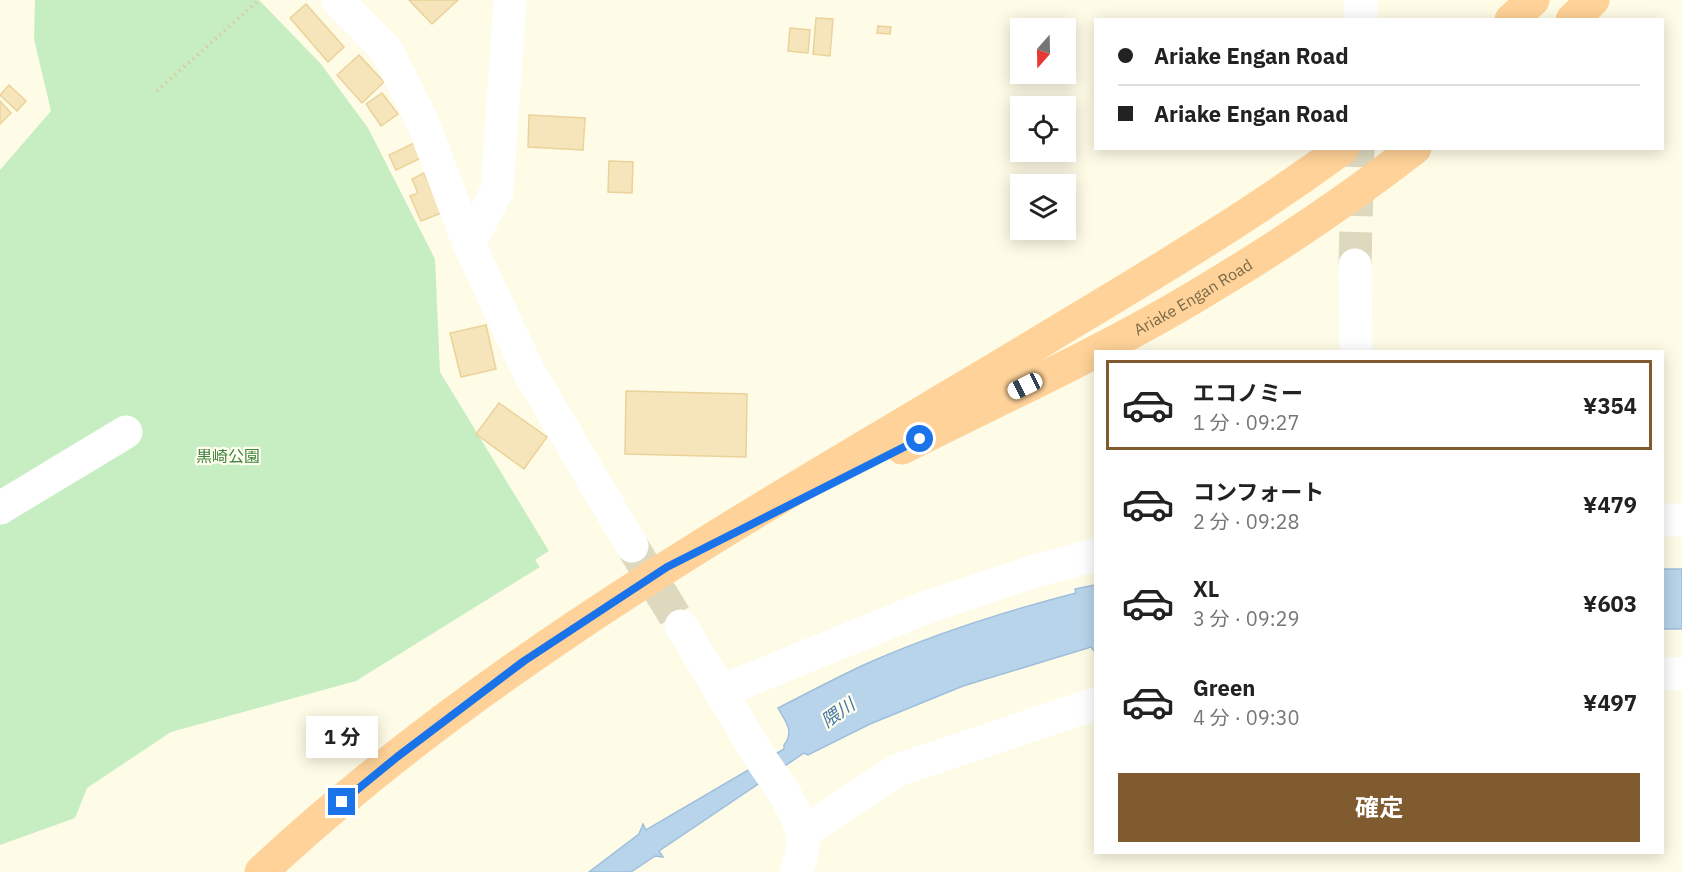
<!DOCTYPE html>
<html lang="ja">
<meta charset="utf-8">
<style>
:root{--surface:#fff;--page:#f2f2f2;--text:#222;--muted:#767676;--line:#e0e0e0;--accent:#805b30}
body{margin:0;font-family:"IBM Plex Sans","Noto Sans JP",sans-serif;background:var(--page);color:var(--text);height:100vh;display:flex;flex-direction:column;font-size:22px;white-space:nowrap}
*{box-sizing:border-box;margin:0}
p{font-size:20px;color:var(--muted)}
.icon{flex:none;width:33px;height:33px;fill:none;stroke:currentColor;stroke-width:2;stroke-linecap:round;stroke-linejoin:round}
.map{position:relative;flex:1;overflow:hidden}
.drawer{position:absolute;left:1094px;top:350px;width:570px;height:504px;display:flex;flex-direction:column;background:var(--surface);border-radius:0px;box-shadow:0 3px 15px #0003}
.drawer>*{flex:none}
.hud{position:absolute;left:1094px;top:18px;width:570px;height:132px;border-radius:0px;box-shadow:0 3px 15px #0003;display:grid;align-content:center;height:132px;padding:0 24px;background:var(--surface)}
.needle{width:39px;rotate:200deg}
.controls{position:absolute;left:1010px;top:18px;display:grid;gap:12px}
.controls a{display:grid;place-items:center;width:66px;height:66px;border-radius:0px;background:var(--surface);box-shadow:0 3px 15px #0003;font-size:30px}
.end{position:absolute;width:27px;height:27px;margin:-14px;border:8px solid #1a73e8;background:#fff;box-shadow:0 0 0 3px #fff}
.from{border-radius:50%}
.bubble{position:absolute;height:42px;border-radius:0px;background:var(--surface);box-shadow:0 3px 15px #0003;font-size:20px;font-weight:700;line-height:42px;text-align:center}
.car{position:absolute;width:18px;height:36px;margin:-18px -9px;border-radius:8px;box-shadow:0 0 4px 2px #0007;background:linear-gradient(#fff 24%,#345 0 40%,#fff 0 76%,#345 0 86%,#fff 0)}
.hud b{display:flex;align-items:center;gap:21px;height:57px;font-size:22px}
.hud b+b{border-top:2px solid var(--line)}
.hud i{width:15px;height:15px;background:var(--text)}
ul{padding:10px 0 0;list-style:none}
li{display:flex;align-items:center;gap:18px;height:90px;margin:0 12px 9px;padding:0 12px;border:3px solid transparent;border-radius:0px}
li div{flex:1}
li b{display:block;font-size:22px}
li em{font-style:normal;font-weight:700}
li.on{border-color:var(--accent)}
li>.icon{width:54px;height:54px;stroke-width:1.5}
.cta{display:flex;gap:12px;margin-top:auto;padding:12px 24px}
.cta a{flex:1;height:69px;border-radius:0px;background:var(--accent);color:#fff;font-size:24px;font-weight:700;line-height:69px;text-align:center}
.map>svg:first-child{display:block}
.green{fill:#c7eec3}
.water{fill:#b8d4ea;stroke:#9dbfdd;stroke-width:1.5}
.building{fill:#f6e5bb;stroke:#ebd29a;stroke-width:1.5}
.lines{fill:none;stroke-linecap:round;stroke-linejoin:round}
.minor-tunnel{stroke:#ddd8be;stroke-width:33;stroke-dasharray:33 16;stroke-linecap:butt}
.path{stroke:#dcc99e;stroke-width:4;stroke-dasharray:1.5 4.5;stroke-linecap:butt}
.minor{stroke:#fff;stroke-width:33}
.highway{stroke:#fed298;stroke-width:33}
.route{stroke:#1a73e8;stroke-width:8}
.labels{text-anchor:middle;stroke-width:4.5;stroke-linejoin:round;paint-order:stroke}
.street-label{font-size:16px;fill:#7b6a48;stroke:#fffeef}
.park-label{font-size:16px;fill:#3e823f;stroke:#fffeef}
.water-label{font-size:18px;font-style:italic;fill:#4779a7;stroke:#fffeef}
</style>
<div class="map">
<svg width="1682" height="872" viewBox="0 0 1682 872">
<rect width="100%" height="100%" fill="#fefce6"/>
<path class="green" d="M35 0H259L321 64 368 128 435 259 440 372 549 551 535 560 540 567 356 681 171 732 87 788 75 818 0 845V170L51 111 34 39Z"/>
<g class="water">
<rect x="1662" y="569" width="20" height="60"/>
<path d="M1095 585V652L1091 647 963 686 870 724 808 755 804 753 659 851 663 857 655 856 631 872H589L639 834 643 824 646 830 784 749V745C795 731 785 721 778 708 808 693 837 677 868 663 934 634 1006 611 1076 593L1075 589Z"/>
</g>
<g class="building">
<path d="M409 0H458L432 24Z"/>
<path d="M306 4 344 47 328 62 290 18Z"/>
<path d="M816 18 833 19 830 56 813 54Z"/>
<path d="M878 26 891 27 890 34 877 33Z"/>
<path d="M790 28 810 30 808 53 788 51Z"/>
<path d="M359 55 384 82 362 103 337 75Z"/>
<path d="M9 85 26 101 17 111 0 95Z"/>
<path d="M382 93 398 114 381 126 366 104Z"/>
<path d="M0 101 11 113 0 124Z"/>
<path d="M529 115 585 118 583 150 528 147Z"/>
<path d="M414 143 421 158 396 170 389 155Z"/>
<path d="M609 161 633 162 632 193 608 192Z"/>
<path d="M424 173 441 213 421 221 410 196 418 193 412 179Z"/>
<path d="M486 325 496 369 461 377 450 333Z"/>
<path d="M626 391 747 394 746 457 625 454Z"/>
<path d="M499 403 547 437 524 469 476 434Z"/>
</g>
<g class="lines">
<g class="minor-tunnel">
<path d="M1355 265 1358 148"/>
<path d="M632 546 681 626"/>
</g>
<path class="path" d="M157 91 259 0"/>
<g class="minor">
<path d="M337 0 387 51 423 123 469 244 528 370 632 546"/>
<path d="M1361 20V0"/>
<path d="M469 244 497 191 510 0"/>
<path d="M1355 265 1356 351"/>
<path d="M0 508 126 432"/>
<path d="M1662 520H1682"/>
<path d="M681 626C708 669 733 713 759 756 774 779 795 805 802 832 805 846 801 859 796 872"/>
<path d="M1662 673 1682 674"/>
<path d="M722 691 922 609 1035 571 1095 555"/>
<path d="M802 833 898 770 1095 704"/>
</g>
<g class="highway">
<path d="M1511 20 1533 0"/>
<path d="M1572 20 1593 0"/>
<path id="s1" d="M902 448C1007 395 1116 346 1216 284 1284 243 1352 197 1415 148"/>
<path d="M261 872C493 655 775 502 1045 339 1146 278 1248 218 1343 148"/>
</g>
</g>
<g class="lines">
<path class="route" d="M342 802 397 757 524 661 667 567 920 439"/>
</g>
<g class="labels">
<g class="street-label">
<text dy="6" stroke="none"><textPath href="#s1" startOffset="328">Ariake Engan Road</textPath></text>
</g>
<g class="park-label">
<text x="228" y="462">黒崎公園</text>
</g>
<g class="water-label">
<text transform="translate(838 713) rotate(-35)" y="6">隈川</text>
</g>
</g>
</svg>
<div class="controls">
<a><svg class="needle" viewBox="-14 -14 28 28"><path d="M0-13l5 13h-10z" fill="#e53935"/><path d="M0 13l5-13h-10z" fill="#767676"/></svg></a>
<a><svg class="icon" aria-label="locate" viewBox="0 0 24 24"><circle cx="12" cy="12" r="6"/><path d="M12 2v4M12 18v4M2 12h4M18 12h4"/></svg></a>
<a><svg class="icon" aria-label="layers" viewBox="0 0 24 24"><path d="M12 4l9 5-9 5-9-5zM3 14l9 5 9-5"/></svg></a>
</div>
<i class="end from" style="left:920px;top:439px"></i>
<i class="end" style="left:342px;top:802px"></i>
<div class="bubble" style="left:306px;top:716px;width:72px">1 分</div>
<i class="car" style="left:1025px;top:386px;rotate:244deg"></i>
<div class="hud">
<b><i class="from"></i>Ariake Engan Road</b>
<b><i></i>Ariake Engan Road</b>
</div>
<section class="drawer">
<ul>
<li class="on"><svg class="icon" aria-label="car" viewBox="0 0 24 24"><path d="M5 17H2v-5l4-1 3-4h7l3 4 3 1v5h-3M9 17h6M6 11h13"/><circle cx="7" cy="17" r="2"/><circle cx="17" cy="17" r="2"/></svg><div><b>エコノミー</b><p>1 分 · 09:27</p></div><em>¥354</em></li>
<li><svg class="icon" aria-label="car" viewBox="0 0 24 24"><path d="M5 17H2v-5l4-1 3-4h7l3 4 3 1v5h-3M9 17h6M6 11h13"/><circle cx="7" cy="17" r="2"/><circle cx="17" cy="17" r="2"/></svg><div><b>コンフォート</b><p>2 分 · 09:28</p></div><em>¥479</em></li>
<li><svg class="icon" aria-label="car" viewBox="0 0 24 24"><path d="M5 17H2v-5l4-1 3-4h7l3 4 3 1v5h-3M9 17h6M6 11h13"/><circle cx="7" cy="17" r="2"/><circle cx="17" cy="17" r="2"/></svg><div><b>XL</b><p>3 分 · 09:29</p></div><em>¥603</em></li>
<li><svg class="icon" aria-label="car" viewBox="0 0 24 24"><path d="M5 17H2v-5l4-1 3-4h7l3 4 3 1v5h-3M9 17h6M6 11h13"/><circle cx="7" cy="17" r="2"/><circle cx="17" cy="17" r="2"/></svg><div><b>Green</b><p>4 分 · 09:30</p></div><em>¥497</em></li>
</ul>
<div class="cta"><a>確定</a></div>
</section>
</div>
